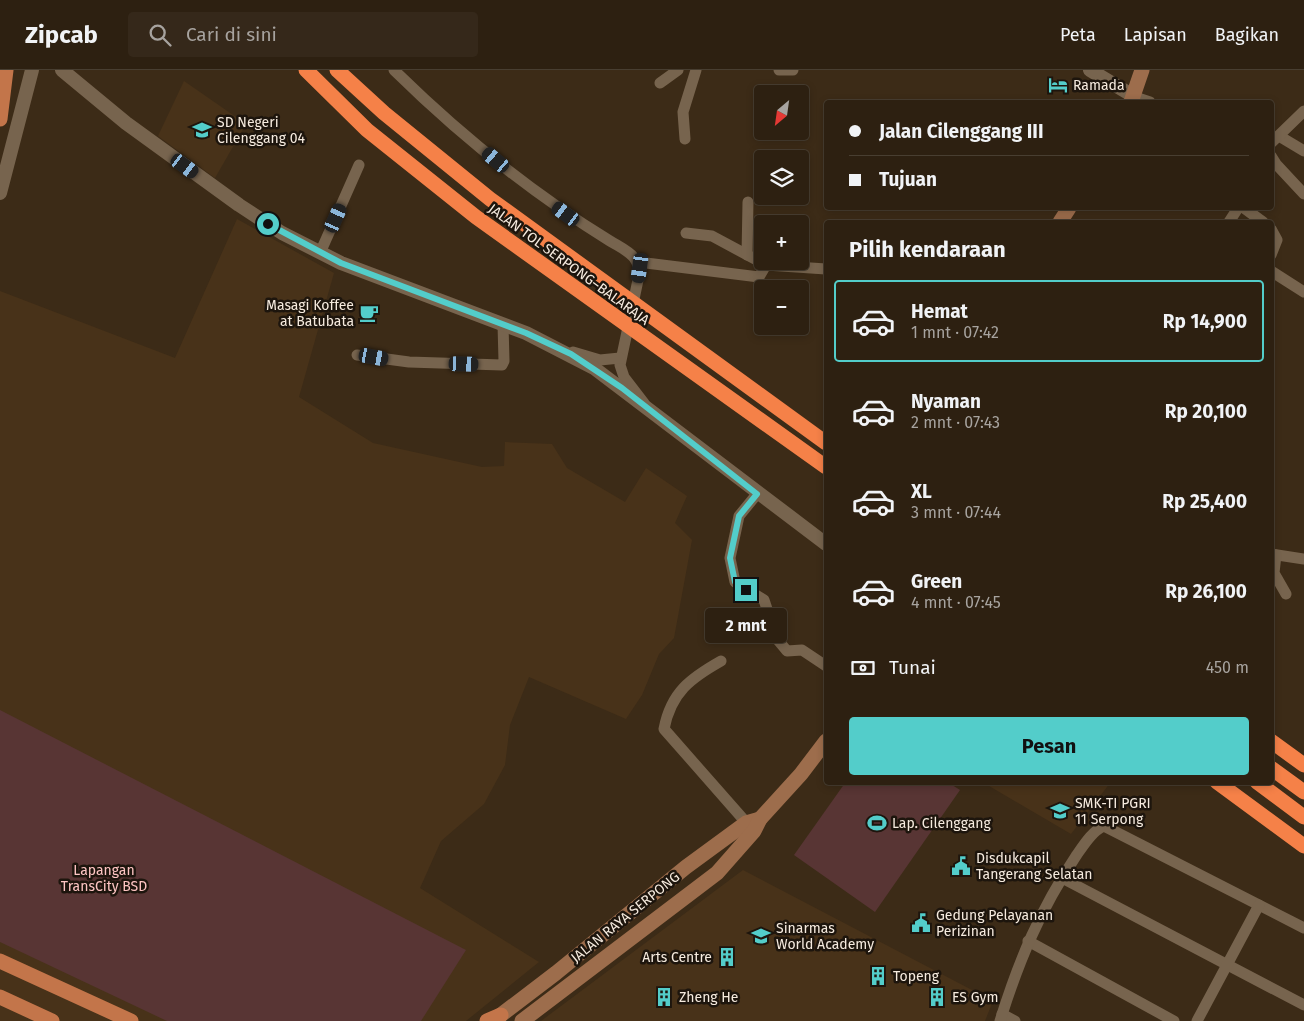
<!DOCTYPE html>
<html lang="id">
<meta charset="utf-8">
<style>
:root{--surface:#2d2011;--page:#35281a;--text:#f1f3f6;--muted:#a7a39f;--line:#483e31;--accent:#53cdca}
body{margin:0;font-family:"Fira Sans",sans-serif;background:var(--page);color:var(--text);height:100vh;display:flex;flex-direction:column;font-size:19px;white-space:nowrap}
*{box-sizing:border-box;margin:0}
p{font-size:16px;color:var(--muted)}
.icon{flex:none;width:28px;height:28px;fill:none;stroke:currentColor;stroke-width:2;stroke-linecap:round;stroke-linejoin:round}
.map{position:relative;flex:1;overflow:hidden}
.panel{position:absolute;left:824px;top:150px;width:450px;height:565px;display:flex;flex-direction:column;background:var(--surface);border-radius:5px;box-shadow:0 2px 8px #0003,0 0 0 1px var(--line)}
.panel>*{flex:none}
.top-card{position:absolute;left:824px;top:30px;width:450px;height:110px;border-radius:5px;box-shadow:0 2px 8px #0003,0 0 0 1px var(--line);display:grid;align-content:center;height:110px;padding:0 25px;background:var(--surface)}
.needle{width:32px;rotate:209deg}
.fabs{position:absolute;left:754px;top:15px;display:grid;gap:10px}
.fabs a{display:grid;place-items:center;width:55px;height:55px;border-radius:5px;background:var(--surface);box-shadow:0 2px 8px #0003,0 0 0 1px var(--line);font-size:25px}
.end{position:absolute;width:22px;height:22px;margin:-11px;border:6px solid #53cdca;background:#111;box-shadow:0 0 0 2px #111}
.from{border-radius:50%}
.bubble{position:absolute;height:35px;border-radius:5px;background:var(--surface);box-shadow:0 2px 8px #0003,0 0 0 1px var(--line);font-size:16px;font-weight:700;line-height:35px;text-align:center}
.car{position:absolute;width:15px;height:30px;margin:-15px -8px;border-radius:6px;box-shadow:0 0 4px 1px #0007;background:linear-gradient(#222 24%,#8ab4d8 0 40%,#222 0 76%,#8ab4d8 0 86%,#222 0)}
.top-card b{display:flex;align-items:center;gap:18px;height:48px;font-size:19px}
.top-card b+b{border-top:1px solid var(--line)}
.top-card i{width:12px;height:12px;background:var(--text)}
ul{padding:0;list-style:none}
li{display:flex;align-items:center;gap:15px;height:82px;margin:0 10px 8px;padding:0 15px;border:2px solid transparent;border-radius:5px}
li div{flex:1}
li b{display:block;font-size:19px}
li em{font-style:normal;font-weight:700}
li.selected{border-color:var(--accent)}
li>.icon{width:45px;height:45px;stroke-width:1.5}
h2{padding:0 25px;font-size:22px;line-height:60px}
.pay{display:flex;align-items:center;gap:12px;height:55px;padding:0 25px;font-size:19px}
.pay p{margin-inline-start:auto}
.button{display:flex;gap:10px;margin-top:auto;padding:10px 25px}
.button a{flex:1;height:58px;border-radius:5px;background:var(--accent);color:#111;font-size:20px;font-weight:700;line-height:58px;text-align:center}
header{display:flex;align-items:center;gap:30px;box-sizing:border-box;height:70px;padding:0 25px;background:var(--surface);border-bottom:1px solid var(--line)}
header strong{font-size:24px}
nav{display:flex;gap:28px;margin-inline-start:auto;font-size:18px}
.search{width:350px;height:45px;background:var(--page);display:flex;align-items:center;gap:12px;box-sizing:border-box;padding:0 18px;border-radius:5px;color:var(--muted);font-size:19px}
.map>svg:first-child{display:block}
.built{fill:#483219}
.green{fill:#583534}
.lines{fill:none;stroke-linecap:round;stroke-linejoin:round}
.minor{stroke:#77644e;stroke-width:11}
.tertiary{stroke:#77644e;stroke-width:14}
.secondary{stroke:#9d6d4c;stroke-width:15}
.primary{stroke:#c3754a;stroke-width:15}
.motorway{stroke:#f58148;stroke-width:15}
.route{stroke:#53cdca;stroke-width:6}
.labels{text-anchor:middle;stroke-width:5;stroke-linejoin:round;paint-order:stroke}
.poi-label{font-size:14px;fill:#f6ebdf;stroke:#1d150d;text-anchor:start}
.street-label{font-size:14px;fill:#f6ebdf;stroke:#1d150d}
.park-label{font-size:14px;fill:#fec5c3;stroke:#1d150d}
</style>
<header>
<strong>Zipcab</strong>
<div class="search"><svg class="icon" aria-label="search" viewBox="0 0 24 24"><circle cx="10" cy="10" r="6"/><path d="M15 15l6 6"/></svg>Cari di sini</div>
<nav><a>Peta</a><a>Lapisan</a><a>Bagikan</a></nav>
</header>
<div class="map">
<svg width="1304" height="951" viewBox="0 0 1304 951">
<rect width="100%" height="100%" fill="#3c2b17"/>
<g class="built">
<path d="M184 11 246 54 215 108 158 66Z"/>
<path d="M237 149 334 203 299 327 373 373 482 397 504 396 505 372 552 374 567 398 625 432 646 398 687 426 675 453 692 470 674 568 659 584 642 625 626 649 529 607 510 655 505 695 484 734 441 771 420 818 539 892 466 951H0V221L175 288Z"/>
<path d="M984 713H1110L1071 764Z"/>
<path d="M743 800 993 931 985 951H541Z"/>
</g>
<g class="green">
<path d="M0 640 466 880 421 951H167L0 872Z"/>
<path d="M845 713H949L960 720 875 842 794 785Z"/>
</g>
<g class="lines">
<g class="minor">
<path d="M394 0C459 64 532 123 610 171 628 182 642 186 638 210L620 295 624 307 644 333"/>
<path d="M779 0H793"/>
<path d="M660 13 678 0"/>
<path d="M1135 27 1150 32"/>
<path d="M1279 66 1304 81"/>
<path d="M685 69 683 42 696 0"/>
<path d="M1271 73 1304 41"/>
<path d="M1271 86 1276 94 1304 124"/>
<path d="M1244 138 1263 152"/>
<path d="M1229 152 1238 138"/>
<path d="M1271 159 1277 170 1271 185"/>
<path d="M686 163 712 166 766 195 826 199"/>
<path d="M320 183 359 95"/>
<path d="M747 185 748 132"/>
<path d="M638 192 759 207 766 195"/>
<path d="M1271 201 1304 222"/>
<path d="M573 282 600 290 620 288"/>
<path d="M357 285 409 292 502 295 504 291 503 254"/>
<path d="M757 424 739 446 730 488 735 512 764 530 777 569 787 581 802 580 826 596"/>
<path d="M1271 484 1304 489"/>
<path d="M1276 485 1274 503 1286 524"/>
<path d="M721 591C691 608 671 622 664 659L751 758"/>
<path d="M1062 808 1304 935"/>
<path d="M1028 871 1174 951"/>
<path d="M1002 944 1015 951"/>
<path d="M1000 951C1019 890 1040 840 1076 786 1083 776 1092 761 1104 756L1304 858"/>
<path d="M1197 951 1259 835"/>
</g>
<g class="tertiary">
<path d="M62 0 126 53 239 135 282 163 341 193 526 263 594 298 826 474"/>
<path d="M1090 0 1135 27"/>
<path d="M0 123 32 0"/>
</g>
<g class="secondary">
<path d="M1131 32 1142 0"/>
<path d="M1060 152 1069 138"/>
<path d="M493 951 556 903 686 797 746 753 760 749"/>
<path d="M522 951 717 803 754 761 760 749 801 704 826 671"/>
</g>
<g class="primary">
<path d="M0 49 6 0"/>
<path d="M0 891 131 951"/>
<path d="M0 927 52 951"/>
<path d="M487 951 501 945"/>
</g>
<g class="motorway">
<path d="M306 0 367 60 476 147 826 397"/>
<path d="M337 0 384 43 490 129 826 373"/>
<path d="M1271 671 1304 695"/>
<path d="M1271 698 1304 722"/>
<path d="M1217 712 1304 776"/>
<path d="M1257 712 1304 747"/>
</g>
</g>
<g class="lines">
<path class="route" d="M268 154 341 193 526 263 571 284 622 318 757 424 739 446 730 488 735 512 746 520"/>
</g>
<defs>
<g id="hotel-bare" transform="scale(1.5)"><path d="M-6-4.5h1.5V1H6V5H4.5V3h-9V5H-6ZM-4 0a1.8 1.8 0 1 1 3.6 0ZM.5 0V-2.5h3Q6-2.5 6 0Z" fill="#53cdca" stroke="#1d150d" stroke-width="2.5" paint-order="stroke"/></g>
<g id="school-bare" transform="scale(1.5)"><path d="M0-5L7-2L0 1L-7-2ZM-4 1L0 2.5L4 1V4Q0 6-4 4Z" fill="#53cdca" stroke="#1d150d" stroke-width="2.5" paint-order="stroke"/></g>
<g id="cafe-bare" transform="scale(1.5)"><path d="M-5.5-4.5H6V0H3Q3 3.5 0 3.5H-2.5Q-5.5 3.5-5.5 0ZM3-3.2v2h1.7v-2ZM-6 4.5H4V6H-6Z" fill="#53cdca" stroke="#1d150d" stroke-width="2.5" paint-order="stroke"/></g>
<g id="stadium-bare" transform="scale(1.5)"><path d="M0-5a6.5 5 0 1 0 0 10a6.5 5 0 1 0 0-10ZM-3.5-1.8h7v3.6h-7Z" fill="#53cdca" stroke="#1d150d" stroke-width="2.5" paint-order="stroke"/></g>
<g id="civic-bare" transform="scale(1.5)"><path d="M-.6-6.5H3V-4.5H.6V-3L4-1V1h2V6H-6V1h2V-1L-.6-3ZM-1.2 2.5V6h2.4V2.5Z" fill="#53cdca" stroke="#1d150d" stroke-width="2.5" paint-order="stroke"/></g>
<g id="building-bare" transform="scale(1.5)"><path d="M-4-6H4V6H1V3H-1V6H-4ZM-2.5-4.3h1.7v1.8h-1.7ZM.8-4.3h1.7v1.8H.8ZM-2.5-1h1.7V.8h-1.7ZM.8-1h1.7V.8H.8Z" fill="#53cdca" stroke="#1d150d" stroke-width="2.5" paint-order="stroke"/></g>
</defs>
<g fill-rule="evenodd">
<use href="#hotel-bare" x="1058" y="15"/>
<use href="#school-bare" x="202" y="60"/>
<use href="#cafe-bare" x="369" y="243"/>
<use href="#school-bare" x="1060" y="741"/>
<use href="#stadium-bare" x="877" y="753"/>
<use href="#civic-bare" x="961" y="796"/>
<use href="#civic-bare" x="921" y="853"/>
<use href="#school-bare" x="761" y="866"/>
<use href="#building-bare" x="727" y="887"/>
<use href="#building-bare" x="878" y="906"/>
<use href="#building-bare" x="664" y="927"/>
<use href="#building-bare" x="937" y="927"/>
</g>
<g class="labels">
<g class="poi-label">
<text x="1073" y="20">Ramada</text>
<text x="217" y="57">SD Negeri<tspan x="217" dy="16">Cilenggang 04</tspan></text>
<text x="354" y="240" text-anchor="end">Masagi Koffee<tspan x="354" dy="16">at Batubata</tspan></text>
<text x="1075" y="738">SMK-TI PGRI<tspan x="1075" dy="16">11 Serpong</tspan></text>
<text x="892" y="758">Lap. Cilenggang</text>
<text x="976" y="793">Disdukcapil<tspan x="976" dy="16">Tangerang Selatan</tspan></text>
<text x="936" y="850">Gedung Pelayanan<tspan x="936" dy="16">Perizinan</tspan></text>
<text x="776" y="863">Sinarmas<tspan x="776" dy="16">World Academy</tspan></text>
<text x="712" y="892" text-anchor="end">Arts Centre</text>
<text x="893" y="911">Topeng</text>
<text x="679" y="932">Zheng He</text>
<text x="952" y="932">ES Gym</text>
</g>
<g class="street-label">
<text transform="translate(569 194) rotate(36)" y="5">JALAN TOL SERPONG–BALARAJA</text>
<text transform="translate(625 847) rotate(-39)" y="5">JALAN RAYA SERPONG</text>
</g>
<g class="park-label">
<text x="104" y="805">Lapangan<tspan x="104" dy="16">TransCity BSD</tspan></text>
</g>
</g>
</svg>
<div class="fabs">
<a><svg class="needle" viewBox="-14 -14 28 28"><path d="M0-13l5 13h-10z" fill="#e53935"/><path d="M0 13l5-13h-10z" fill="#a7a39f"/></svg></a>
<a><svg class="icon" aria-label="layers" viewBox="0 0 24 24"><path d="M12 4l9 5-9 5-9-5zM3 14l9 5 9-5"/></svg></a>
<a>+</a>
<a>−</a>
</div>
<i class="end from" style="left:268px;top:154px"></i>
<i class="end" style="left:746px;top:520px"></i>
<div class="bubble" style="left:705px;top:538px;width:82px">2 mnt</div>
<i class="car" style="left:496px;top:90px;rotate:310deg"></i>
<i class="car" style="left:185px;top:96px;rotate:126deg"></i>
<i class="car" style="left:566px;top:144px;rotate:306deg"></i>
<i class="car" style="left:336px;top:148px;rotate:24deg"></i>
<i class="car" style="left:640px;top:198px;rotate:188deg"></i>
<i class="car" style="left:374px;top:287px;rotate:100deg"></i>
<i class="car" style="left:464px;top:294px;rotate:92deg"></i>
<div class="top-card">
<b><i class="from"></i>Jalan Cilenggang III</b>
<b><i></i>Tujuan</b>
</div>
<section class="panel">
<h2>Pilih kendaraan</h2>
<ul>
<li class="selected"><svg class="icon" aria-label="car" viewBox="0 0 24 24"><path d="M5 17H2v-5l4-1 3-4h7l3 4 3 1v5h-3M9 17h6M6 11h13"/><circle cx="7" cy="17" r="2"/><circle cx="17" cy="17" r="2"/></svg><div><b>Hemat</b><p>1 mnt · 07:42</p></div><em>Rp 14,900</em></li>
<li><svg class="icon" aria-label="car" viewBox="0 0 24 24"><path d="M5 17H2v-5l4-1 3-4h7l3 4 3 1v5h-3M9 17h6M6 11h13"/><circle cx="7" cy="17" r="2"/><circle cx="17" cy="17" r="2"/></svg><div><b>Nyaman</b><p>2 mnt · 07:43</p></div><em>Rp 20,100</em></li>
<li><svg class="icon" aria-label="car" viewBox="0 0 24 24"><path d="M5 17H2v-5l4-1 3-4h7l3 4 3 1v5h-3M9 17h6M6 11h13"/><circle cx="7" cy="17" r="2"/><circle cx="17" cy="17" r="2"/></svg><div><b>XL</b><p>3 mnt · 07:44</p></div><em>Rp 25,400</em></li>
<li><svg class="icon" aria-label="car" viewBox="0 0 24 24"><path d="M5 17H2v-5l4-1 3-4h7l3 4 3 1v5h-3M9 17h6M6 11h13"/><circle cx="7" cy="17" r="2"/><circle cx="17" cy="17" r="2"/></svg><div><b>Green</b><p>4 mnt · 07:45</p></div><em>Rp 26,100</em></li>
</ul>
<div class="pay"><svg class="icon" aria-label="cash" viewBox="0 0 24 24"><path d="M3 7h18v10H3z"/><circle cx="12" cy="12" r="2"/></svg>Tunai<p>450 m</p></div>
<div class="button"><a>Pesan</a></div>
</section>
</div>
